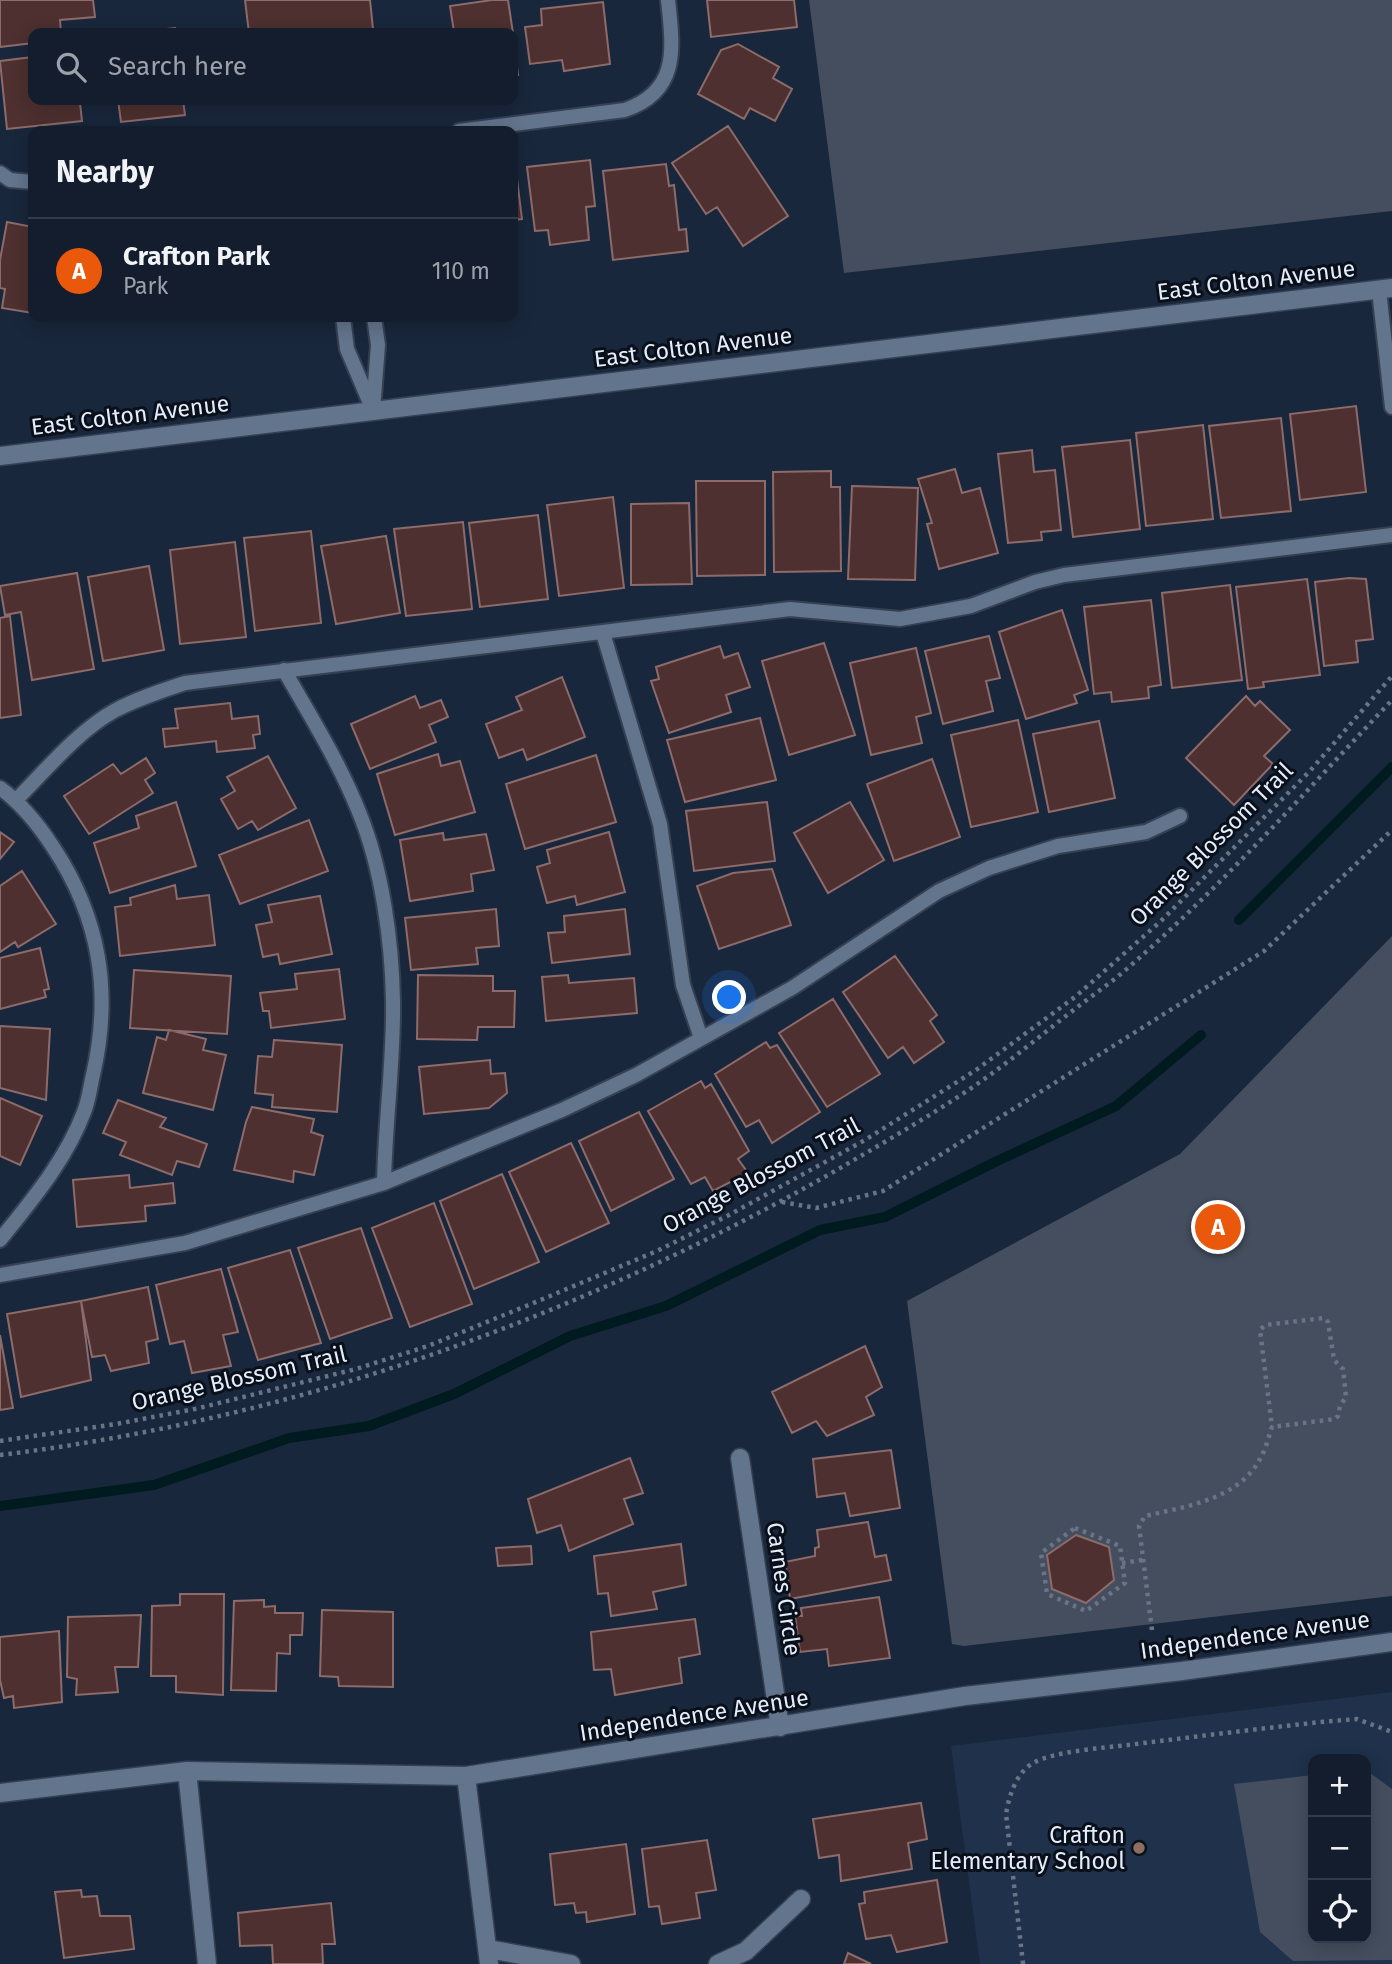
<!DOCTYPE html>
<html lang="en">
<head>
<meta charset="utf-8">
<style>
  :root { --surface:#131d2d; --page:#1c2635; --text:#f1f3f6; --muted:#9da2aa; --line:#323b49; --accent:#ea580c }
  body { margin:0; font-family:"Fira Sans",sans-serif; background:var(--page); color:var(--text) }
  .controls { position:absolute; right:21px; bottom:21px; display:grid; overflow:hidden; border-radius:14px; box-shadow:0 4px 18px #0003 }
  .controls button { width:63px; height:63px; display:grid; place-items:center; padding:0; border:0; border-bottom:2px solid var(--line); background:var(--surface); color:var(--text); font:35px sans-serif }
  .you { position:absolute; left:730px; top:998px; width:24px; height:24px; margin:-18px; border:5px solid #fff; border-radius:50%; background:#1a73e8; box-shadow:0 0 0 10px #1a73e833 }
  .badge { display:grid; place-items:center; width:46px; height:46px; border-radius:50%; background:var(--accent); color:#fff; font-size:23px; font-weight:700 }
  .pin { position:absolute; translate:-50% -50%; border:4px solid #fff; box-shadow:0 2px 7px #0006 }
  .list { margin:0; padding:0; list-style:none }
  h2 { display:flex; justify-content:space-between; align-items:center; height:91px; margin:0; padding:0 28px; font-size:30px }
  h2 small { font-size:23px; font-weight:400; color:var(--muted) }
  .list li { display:grid; grid-template-columns:46px 1fr auto; gap:21px; align-items:center; box-sizing:border-box; height:105px; padding:0 28px; border-top:2px solid var(--line) }
  .list b { display:block; font-size:26px; white-space:nowrap }
  .list p { margin:0; font-size:23px; white-space:nowrap; color:var(--muted) }
  .list em { font-size:23px; font-style:normal; color:var(--muted) }
  .icon { flex:none; width:38px; height:38px; fill:none; stroke:currentColor; stroke-width:2; stroke-linecap:round; stroke-linejoin:round }
  .map { position:relative; flex:none; width:1392px; height:1964px; overflow:hidden }
  .search { position:absolute; background:var(--surface); box-shadow:0 4px 18px #0003; left:28px; top:28px; width:490px; height:77px; display:flex; align-items:center; gap:18px; box-sizing:border-box; padding:0 24px; border-radius:14px; color:var(--muted); font-size:26px }
  .panel { position:absolute; background:var(--surface); box-shadow:0 4px 18px #0003; left:28px; top:126px; width:490px; height:196px; border-radius:14px }
  .map>svg:first-child { display:block }
  .built { fill:#1f314b; fill-rule:evenodd }
  .green { fill:#444e5e }
  .lines { fill:none; stroke-linecap:round; stroke-linejoin:round }
  .stream { stroke:#001b1f; stroke-width:10 }
  .building { fill:#4d302f; stroke:#8d6b6a; stroke-width:2 }
  .service-casing { stroke:#354153; stroke-width:18 }
  .minor-casing { stroke:#354153; stroke-width:21 }
  .tertiary-casing { stroke:#354153; stroke-width:21 }
  .path { stroke:#697587; stroke-width:4.5; stroke-dasharray:3.5 5; stroke-linecap:butt }
  .service { stroke:#63748d; stroke-width:14 }
  .minor { stroke:#63748d; stroke-width:18 }
  .tertiary { stroke:#63748d; stroke-width:18 }
  .education-dot { fill:#8d6e63; stroke:#0a101a; stroke-width:2.5 }
  .labels { text-anchor:middle; stroke-width:6; stroke-linejoin:round; paint-order:stroke }
  .street-label { font-size:23px; fill:#e4edfc; stroke:#0a101a }
  .poi-label { font-size:23px; fill:#e4edfc; stroke:#0a101a; text-anchor:end }
</style>
</head>
<body>
<div class="map">
<svg width="1392" height="1964" viewBox="0 0 1392 1964">
  <rect width="100%" height="100%" fill="#19273c"/>
  <path class="built" d="M1392,1692V1964H980L951,1746ZM1313,1759H1366V1938H1313Z"/>
  <path class="green" d="M809,0H1392V211L844,273Z
    M1392,936V1596L964,1646L952,1644L907,1301L1180,1154Z
    M1366,1770L1392,1789V1960L1293,1961L1260,1932L1234,1784L1313,1775V1938H1366Z"/>
  <g class="lines">
    <path class="stream" d="M1239,920L1392,767
      M0,1506L154,1485L289,1438L369,1426L454,1394L570,1336L666,1306L820,1230L885,1217L997,1161L1116,1106L1201,1035"/>
  </g>
  <path class="building" d="M0,0H93L95,17L60,20L61,33H33V43L0,47Z
    M245,0H370L373,29L342,33H249Z
    M492,0H508L513,33H446L454,32L450,6Z
    M707,0H794L797,27L711,37Z
    M603,2L610,64L564,71L562,60L530,64L525,27L542,25L541,9Z
    M175,28L176,33H128Z
    M513,35L518,75H513Z
    M738,44L779,67L773,78L792,89L775,121L750,108L744,119L698,94L721,50Z
    M33,57V100H105L80,103L82,121L7,129L0,61Z
    M118,100H183L185,115L121,122Z
    M728,126L788,216L743,246L717,207L706,214L672,163Z
    M590,160L595,206L586,207L589,240L550,245L548,230L535,231L527,167Z
    M666,164L669,186L674,185L679,230L686,229L688,251L613,260L603,171Z
    M513,171H516L522,219L513,220Z
    M7,222L33,227V313L2,308L5,289L0,288V260Z
    M1356,406L1366,492L1300,500L1290,414Z
    M1281,418L1291,511L1221,518L1209,426Z
    M1203,425L1213,519L1146,526L1136,433Z
    M1130,440L1140,529L1073,537L1062,447Z
    M1032,450L1034,472L1055,470L1061,530L1041,532L1042,540L1008,543L998,454Z
    M955,469L962,493L980,488L998,553L939,569L927,524L932,523L918,479Z
    M831,471V487H840L841,571L774,572L773,472Z
    M696,481H765V575L697,576Z
    M852,486L918,488L915,580L848,579Z
    M613,497L624,588L559,596L547,505Z
    M689,503L692,584L631,585V504Z
    M538,515L548,599L480,607L469,523Z
    M463,522L472,609L406,616L394,529Z
    M311,531L321,623L255,631L244,538Z
    M386,536L400,613L336,624L321,546Z
    M235,542L246,637L180,644L170,550Z
    M149,566L164,650L103,661L88,577Z
    M77,573L94,669L32,680L21,612L5,615L0,586Z
    M1349,578L1366,579L1373,639L1356,641L1358,662L1324,666L1315,582Z
    M1307,579L1320,675L1263,682L1264,687L1248,689L1236,587Z
    M1230,585L1242,680L1172,688L1162,593Z
    M1151,600L1161,685L1148,687L1149,698L1112,702L1111,692L1094,694L1084,607Z
    M1062,610L1088,690L1074,695L1077,703L1026,719L999,632Z
    M10,616L21,715L0,718V618Z
    M989,636L1000,678L986,681L993,711L943,724L925,651Z
    M824,643L855,735L789,755L762,661Z
    M720,646L724,658L738,653L750,687L726,695L731,712L669,733L651,681L659,679L656,667Z
    M916,648L931,713L916,717L922,743L871,755L850,663Z
    M562,677L585,737L527,760L523,749L499,758L486,724L522,710L516,697Z
    M415,696L420,708L441,700L448,717L429,725L436,742L370,769L351,724Z
    M1246,696L1255,706L1260,701L1290,730L1264,756L1273,764L1234,805L1186,758Z
    M230,703L232,719L258,716L260,734L253,735L255,748L217,752L216,741L165,747L163,729L178,728L175,709Z
    M760,718L776,780L685,802L667,740Z
    M1018,720L1038,812L971,827L951,735Z
    M1099,721L1115,798L1049,812L1033,734Z
    M438,754L441,766L460,761L475,812L395,835L377,774Z
    M596,755L616,822L525,849L506,784Z
    M268,756L296,808L258,830L252,821L238,829L221,799L235,791L227,777Z
    M146,758L155,773L145,780L153,793L89,834L64,796L113,764L121,774Z
    M932,759L960,837L894,861L867,784Z
    M176,802L196,866L110,893L94,843L139,828L136,816Z
    M767,802L775,861L694,871L686,811Z
    M850,802L884,860L828,893L794,833Z
    M309,820L328,871L240,904L219,855Z
    M0,832L14,842L0,859Z
    M609,832L625,892L577,905L575,896L547,903L537,867L550,863L547,850Z
    M443,833L444,840L486,834L494,870L471,874L473,891L410,901L400,840Z
    M772,869L791,925L719,949L697,886L733,873Z
    M22,871L56,924L18,947L15,942L0,952V886Z
    M175,885L177,899L209,895L215,945L120,956L115,907L131,905L130,898Z
    M320,896L332,954L280,964L278,954L263,957L256,925L272,922L268,905Z
    M496,909L499,946L476,948L478,964L411,970L405,918Z
    M625,909L630,954L552,963L548,933L565,932L564,916Z
    M40,948L49,989L44,990L46,997L0,1009V958Z
    M895,956L937,1015L930,1021L944,1042L914,1063L903,1047L888,1058L843,992Z
    M339,969L345,1019L271,1028L269,1011H263L260,993L297,989L295,974Z
    M134,970L231,976L227,1034L130,1028Z
    M418,975L493,976V991H515L514,1027H478L477,1040L417,1039Z
    M568,975L569,983L634,978L637,1013L546,1021L542,977Z
    M833,999L880,1074L827,1107L779,1033Z
    M0,1026L50,1029L46,1100L0,1088Z
    M169,1030L206,1039L203,1050L226,1055L213,1110L143,1093L157,1037L166,1040Z
    M274,1040L342,1045L337,1112L272,1107L273,1095L255,1093L258,1056L272,1057Z
    M766,1042L770,1048L777,1045L820,1112L772,1143L759,1120L746,1127L715,1074Z
    M490,1060L491,1074L505,1073L507,1093L489,1108L424,1114L419,1067Z
    M701,1081L705,1088L711,1084L749,1151L738,1159L748,1173L713,1191L705,1177L691,1184L648,1111Z
    M0,1098L42,1116L20,1165L0,1156Z
    M118,1100L166,1118L160,1127L207,1144L199,1167L177,1161L172,1175L120,1155L126,1142L103,1133Z
    M252,1107L314,1119L311,1132L323,1136L314,1175L294,1171L293,1182L234,1170L246,1122Z
    M639,1112L674,1179L611,1211L579,1141Z
    M571,1143L609,1223L546,1252L509,1172Z
    M502,1174L539,1262L474,1289L440,1201Z
    M129,1175L130,1188L173,1183L175,1203L145,1206L146,1221L77,1227L73,1180Z
    M434,1203L472,1304L410,1327L372,1228Z
    M361,1228L392,1318L330,1339L298,1248Z
    M290,1250L321,1343L258,1360L228,1268Z
    M221,1269L238,1332L223,1335L231,1366L192,1373L184,1341L170,1344L156,1285Z
    M148,1287L158,1339L146,1342L149,1363L111,1371L105,1355L92,1357L81,1301Z
    M81,1301L91,1380L21,1397L7,1314Z
    M0,1335L13,1408L0,1410Z
    M865,1346L882,1387L866,1397L874,1415L827,1436L816,1421L792,1433L772,1392Z
    M891,1450L900,1508L850,1516L845,1493L817,1497L813,1459Z
    M630,1458L643,1493L624,1499L633,1524L569,1551L561,1525L537,1533L528,1499Z
    M868,1522L875,1557L886,1555L891,1580L790,1599L785,1562L815,1556V1548L819,1547L817,1530Z
    M1076,1535L1109,1547L1114,1580L1086,1603L1052,1589L1047,1555Z
    M681,1544L686,1585L653,1592L657,1609L611,1616L608,1593L598,1594L594,1556Z
    M531,1546L532,1564L498,1566L496,1548Z
    M180,1594H224L223,1695L176,1692V1676H151L152,1606L180,1605Z
    M879,1597L890,1658L829,1666L827,1649L800,1652L795,1616H802L801,1608Z
    M264,1600V1607L275,1606V1613H303L302,1635H290V1654L277,1653L276,1691L231,1690L234,1601Z
    M322,1610L393,1612V1687L339,1686L338,1677L320,1676Z
    M141,1615L138,1667H115L118,1692L76,1695L77,1679L67,1677L68,1617Z
    M695,1619L700,1654L679,1658L682,1683L615,1695L611,1669L594,1670L591,1632Z
    M59,1631L62,1702L14,1708L13,1696L4,1698L0,1680V1637Z
    M921,1803L927,1839L908,1843L912,1869L841,1881L839,1855L819,1858L813,1819Z
    M707,1840L716,1890L696,1893L700,1918L662,1924L659,1906L649,1907L642,1849Z
    M626,1844L635,1914L587,1922L586,1912L576,1913L574,1903L555,1905L550,1854Z
    M937,1880L947,1942L897,1952L891,1935L866,1939L859,1904L865,1903L864,1892Z
    M81,1890L82,1897L97,1896L100,1916H130L134,1949L64,1958L55,1892Z
    M331,1903L335,1944H322L323,1964H273L272,1945L240,1946L238,1913Z
    M848,1953L871,1964H844Z"/>
  <g class="lines">
    <g class="service-casing">
      <path id="service" d="M459,131L625,110C680,91 673,48 668,0
        M0,173L10,180L33,182
        M1379,290L1392,407
        M343,317L347,349L373,410L378,345L374,317
        M603,633L660,824L683,985L701,1038
        M284,670C311,717 339,762 359,812C382,868 392,941 393,1001C394,1061 385,1122 384,1183
        M0,788C22,804 38,824 53,847C100,918 112,992 93,1075C90,1087 89,1100 84,1112C66,1160 32,1200 0,1240
        M16,800C45,771 78,731 114,711C136,699 161,691 185,683L790,609L900,619L971,606L1035,582L1064,575L1392,535
        M0,1275L185,1243L384,1183L562,1110L636,1075L792,988L939,891L989,868L1058,846L1146,832L1180,816"/>
    </g>
    <g class="minor-casing">
      <path id="minor" d="M740,1458L780,1727
        M187,1771L207,1964
        M466,1776L489,1964
        M0,1793L187,1771L466,1776L965,1696L1182,1671L1392,1642
        M488,1949L571,1964
        M718,1964L746,1951L801,1899"/>
    </g>
    <g class="tertiary-casing">
      <path id="tertiary" d="M0,456L1392,288"/>
    </g>
    <path class="path" d="M782,1202L816,1208L883,1191L1264,951L1392,830
      M0,1441L116,1424L195,1409L356,1369L428,1346L531,1304L657,1251L729,1215L865,1140L976,1070L1075,997L1161,921L1310,771L1392,676
      M0,1455C297,1419 583,1316 842,1167C893,1137 946,1107 994,1072C1020,1053 1045,1032 1071,1012C1090,997 1111,983 1129,967C1223,885 1306,791 1392,700
      M1075,1528L1120,1546L1125,1583L1086,1611L1047,1594L1041,1553Z
      M1122,1563L1143,1560
      M1152,1630L1139,1526L1145,1516C1188,1506 1243,1499 1263,1453C1267,1445 1269,1435 1272,1427L1335,1419L1338,1416L1340,1406L1346,1397L1343,1369L1334,1360L1328,1322L1324,1318L1265,1325L1260,1330L1272,1427
      M1023,1964L1006,1814C1009,1796 1016,1773 1033,1763C1055,1751 1103,1748 1128,1745C1192,1737 1257,1729 1321,1722L1357,1719L1392,1732"/>
    <use href="#service" class="service"/>
    <use href="#minor" class="minor"/>
    <use href="#tertiary" class="tertiary"/>
  </g>
  <circle class="education-dot" cx="1139" cy="1848" r="7"/>
  <g class="labels">
    <g class="street-label">
      <text transform="translate(1256 280) rotate(-7)" y="8">East Colton Avenue</text>
      <text transform="translate(693 347) rotate(-7)" y="8">East Colton Avenue</text>
      <text transform="translate(130 415) rotate(-7)" y="8">East Colton Avenue</text>
      <text transform="translate(1211 844) rotate(-45)" y="8">Orange Blossom Trail</text>
      <text transform="translate(761 1175) rotate(-28)" y="8">Orange Blossom Trail</text>
      <text transform="translate(239 1378) rotate(-13)" y="8">Orange Blossom Trail</text>
      <text transform="translate(784 1589) rotate(82)" y="8">Carnes Circle</text>
      <text transform="translate(1255 1635) rotate(-8)" y="8">Independence Avenue</text>
      <text transform="translate(694 1715) rotate(-9)" y="8">Independence Avenue</text>
    </g>
    <g class="poi-label">
      <text x="1125" y="1843">Crafton<tspan x="1125" dy="26">Elementary School</tspan></text>
    </g>
  </g>
</svg>
<div class="controls">
<button>+</button>
<button>−</button>
<button><svg class="icon" aria-label="locate" viewBox="0 0 24 24"><circle cx="12" cy="12" r="6"/><path d="M12 2v4M12 18v4M2 12h4M18 12h4"/></svg></button>
</div>
<div class="you"></div>
<div class="pin badge" style="left:1218px;top:1227px">A</div>
<div class="search"><svg class="icon" aria-label="search" viewBox="0 0 24 24"><circle cx="10" cy="10" r="6"/><path d="M15 15l6 6"/></svg>Search here</div>
<section class="panel">
<h2>Nearby<small></small></h2>
<ul class="list">
<li><span class="badge">A</span><div><b>Crafton Park</b><p>Park</p></div><em>110 m</em></li>
</ul>
</section>
</div>
</body>
</html>
